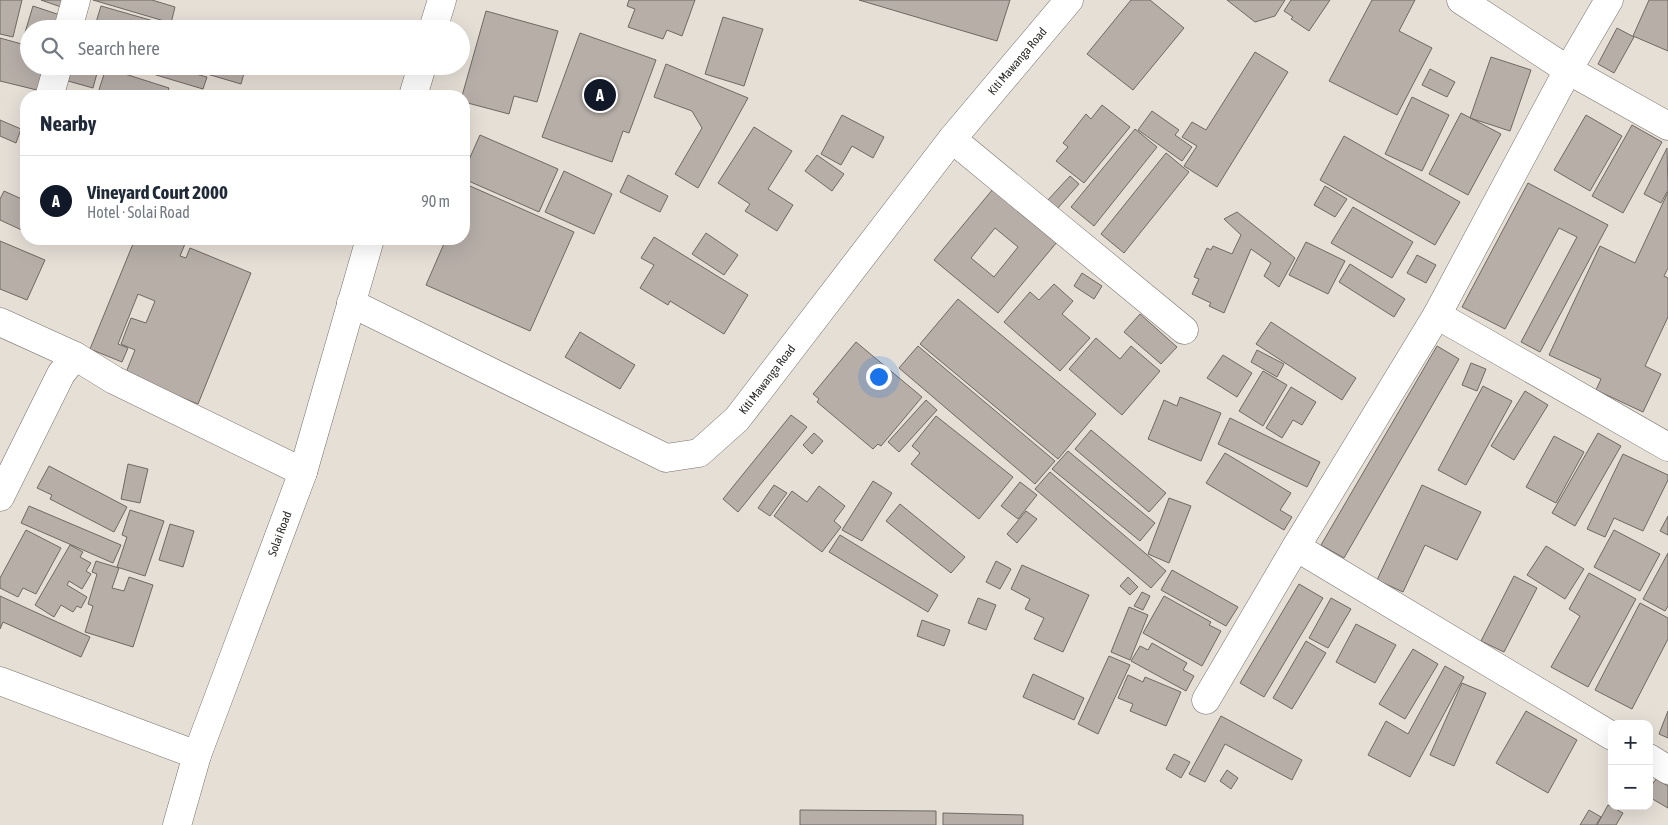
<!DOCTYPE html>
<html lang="en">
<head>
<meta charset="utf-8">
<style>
  :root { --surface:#fff; --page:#f6f6f7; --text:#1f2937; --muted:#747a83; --line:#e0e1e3; --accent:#111827 }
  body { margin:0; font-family:"Asap Condensed",sans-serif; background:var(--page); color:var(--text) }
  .controls { position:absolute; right:15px; bottom:15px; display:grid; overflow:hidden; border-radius:10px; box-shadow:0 5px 20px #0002 }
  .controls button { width:45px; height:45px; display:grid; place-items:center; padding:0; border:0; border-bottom:1px solid var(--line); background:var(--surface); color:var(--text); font:25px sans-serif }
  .you { position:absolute; left:878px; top:376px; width:18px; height:18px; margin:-12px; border:4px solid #fff; border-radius:50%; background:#1a73e8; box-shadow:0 0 0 8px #1a73e833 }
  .badge { display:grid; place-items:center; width:32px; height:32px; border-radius:50%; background:var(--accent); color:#fff; font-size:16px; font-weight:700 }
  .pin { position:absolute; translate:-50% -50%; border:2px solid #fff; box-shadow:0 1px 5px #0006 }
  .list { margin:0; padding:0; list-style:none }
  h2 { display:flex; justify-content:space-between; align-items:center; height:65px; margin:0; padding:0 20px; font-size:21px }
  h2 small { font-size:16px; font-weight:400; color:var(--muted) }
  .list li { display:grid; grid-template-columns:32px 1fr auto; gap:15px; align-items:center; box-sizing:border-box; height:90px; padding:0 20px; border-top:1px solid var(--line) }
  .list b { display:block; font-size:19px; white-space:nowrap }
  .list p { margin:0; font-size:16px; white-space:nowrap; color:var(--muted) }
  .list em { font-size:16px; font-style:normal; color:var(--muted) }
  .icon { flex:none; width:28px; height:28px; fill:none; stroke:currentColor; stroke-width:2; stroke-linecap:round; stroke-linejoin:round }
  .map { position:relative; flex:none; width:1668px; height:825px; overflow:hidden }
  .search { position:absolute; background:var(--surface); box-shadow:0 5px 20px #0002; left:20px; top:20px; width:450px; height:55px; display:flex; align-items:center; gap:12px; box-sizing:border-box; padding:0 18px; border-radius:28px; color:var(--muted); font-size:19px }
  .panel { position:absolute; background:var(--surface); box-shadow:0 5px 20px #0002; left:20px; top:90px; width:450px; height:155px; border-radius:20px }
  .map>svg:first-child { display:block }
  .building { fill:#b7aea8; stroke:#706862; fill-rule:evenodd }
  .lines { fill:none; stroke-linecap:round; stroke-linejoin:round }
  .minor-casing { stroke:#78726b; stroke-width:29 }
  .highway-casing { stroke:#78726b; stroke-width:29 }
  .minor { stroke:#fff; stroke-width:28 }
  .highway { stroke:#fff; stroke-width:28 }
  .labels { text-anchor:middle; stroke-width:4.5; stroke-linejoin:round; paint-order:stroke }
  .street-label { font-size:12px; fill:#2c2a27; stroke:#e5dfd6 }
</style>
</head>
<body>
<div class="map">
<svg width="1668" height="825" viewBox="0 0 1668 825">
  <rect width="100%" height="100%" fill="#e5dfd6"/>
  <path class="building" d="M0,0H22L13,37L0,34Z
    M41,0H63L61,7Z
    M93,0H152L175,7L171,23Z
    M629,0H695L682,36L667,30L663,39L628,27L635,9L627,6Z
    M859,0H1010L997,41Z
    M1131,0H1150L1184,28L1133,90L1087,54Z
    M1227,0H1285L1275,16L1255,22Z
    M1291,0H1330L1309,31L1291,19L1293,17L1284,11Z
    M1372,0H1415L1399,31L1432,48L1397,115L1329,81Z
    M1649,0H1668V51L1633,36Z
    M33,6L63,16L59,29H29V41L23,39Z
    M101,6L178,28L94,29Z
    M486,11L558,31L537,102L514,96L509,114L464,102V96H462Z
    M723,17L763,29L744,86L705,74Z
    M1617,28L1634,37L1614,73L1598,64Z
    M580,33L656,60L629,133L623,131L612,162L542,137Z
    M0,38L29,46V66H47L41,91L0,81Z
    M1255,52L1288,72L1217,187L1184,166L1197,146L1182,137L1192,122L1206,130Z
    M1491,57L1531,70L1510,131L1470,118Z
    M666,64L748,98L698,188L675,174L702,128L692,111L654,97Z
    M73,66H99L93,88L68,81Z
    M126,66H186L184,71L207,77L203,89Z
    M198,66H246L241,84L197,71Z
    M289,66H301L299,73L288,69Z
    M106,68L169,88L166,96H97Z
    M1430,69L1455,82L1447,97L1422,85Z
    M1412,97L1449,115L1422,171L1385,154Z
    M1102,105L1130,127L1084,183L1056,161L1068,147L1063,143L1086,114L1091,119Z
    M1152,111L1179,130L1175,135L1192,147L1182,161L1138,130Z
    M1461,113L1501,134L1468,195L1429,174Z
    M842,115L884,137L873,158L852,146L841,165L821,154Z
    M1586,115L1622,136L1590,191L1554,170Z
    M0,120L21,129L16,143L0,136Z
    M1632,125L1662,142L1623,213L1592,196Z
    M754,127L792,151L768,189L793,205L777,231L745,211L750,204L718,183Z
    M1135,129L1157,147L1094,226L1071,207Z
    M480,135L558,169L539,212L464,179V171Z
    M1344,136L1460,202L1435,245L1320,180Z
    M1667,148L1668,190L1661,203L1644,194Z
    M1166,153L1189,172L1124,253L1101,234Z
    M817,155L844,174L832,191L805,171Z
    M564,171L612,194L594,234L545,212Z
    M628,175L668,196L660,212L620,192Z
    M1070,176L1079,184L1057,209L1047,201Z
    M1528,183L1608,225L1540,352L1521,342L1577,237L1559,228L1505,329L1462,307Z
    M470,186L574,232L530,331L426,285L446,239H464V199Z
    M1325,186L1347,199L1335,217L1314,205Z
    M993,189L1057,242L998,313L934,260ZM995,228L1018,247L994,277L971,258Z
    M4,191L26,201V232L0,220V199Z
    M1668,192V268L1664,276L1668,278V317L1645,366L1661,374L1643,412L1596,390L1601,379L1549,355L1600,246L1635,263Z
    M1353,207L1413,242L1392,278L1331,243Z
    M1237,212L1295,258L1279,287L1264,276L1271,263L1251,249L1224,313L1209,306L1211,303L1192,294L1199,279L1194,277L1207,248L1211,250L1213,246L1232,254L1241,235L1224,219Z
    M706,233L738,255L724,275L692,254Z
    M654,237L748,295L724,334L670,301L668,305L640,288L654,265L641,258Z
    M135,239H187L180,256L186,258L190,248L251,273L198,404L125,375L135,350L121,344L131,318L146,323L155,301L138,294L118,344L128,348L122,362L90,349Z
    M0,241L45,260L27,300L0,289Z
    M1306,242L1345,261L1328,294L1289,275Z
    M1417,255L1436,265L1426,283L1407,273Z
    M1350,264L1405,299L1394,317L1339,282Z
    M1082,273L1102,286L1094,299L1074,286Z
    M1054,284L1073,301L1062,314L1090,338L1060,371L1004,322L1030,292L1039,300Z
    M958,299L1096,414L1058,459L920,344Z
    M1140,314L1177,347L1161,364L1124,332Z
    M1271,322L1356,378L1342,400L1256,344Z
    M580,332L635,365L620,389L565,357Z
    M1096,338L1120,359L1131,346L1160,371L1122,415L1069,369Z
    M856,342L922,397L881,446L878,444L873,449L817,402L819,399L813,394Z
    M918,346L1055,461L1035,484L899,368Z
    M1437,346L1459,359L1344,558L1321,545Z
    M1257,350L1284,364L1277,377L1251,362Z
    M1223,355L1252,373L1237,397L1207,378Z
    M1471,363L1486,369L1477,391L1462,385Z
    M1263,371L1287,385L1263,426L1239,411Z
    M1483,386L1512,401L1466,485L1438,470Z
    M1291,387L1316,402L1302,425L1293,420L1282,438L1266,428Z
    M1525,391L1548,405L1514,460L1491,446Z
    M1180,397L1221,413L1201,461L1148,439L1164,400L1177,406Z
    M926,400L937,410L899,452L888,442Z
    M791,415L807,427L738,512L723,499Z
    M936,416L1013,477L979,519L911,464L920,453L912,446Z
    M1230,418L1320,462L1307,487L1218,444Z
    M1091,430L1166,493L1149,512L1075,449Z
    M814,433L823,441L812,454L803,445Z
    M1598,433L1621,446L1575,526L1552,513Z
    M1554,436L1584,452L1556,503L1526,487Z
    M1068,451L1155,523L1140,541L1052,469Z
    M1225,453L1291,493L1280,510L1292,517L1284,530L1206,483Z
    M1623,454L1668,475V480L1643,531L1614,518L1605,537L1587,529Z
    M128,464L148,469L140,503L121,499Z
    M49,466L127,507L114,532L50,499L52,495L37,488Z
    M1050,472L1166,571L1151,588L1035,489Z
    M873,481L892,493L862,541L842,530Z
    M1020,482L1037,495L1018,519L1001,506Z
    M774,485L787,493L770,516L758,508Z
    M1422,485L1481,512L1457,560L1425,545L1403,592L1377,580Z
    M819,486L845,506L834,521L841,527L822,552L774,516L792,491L807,502Z
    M1169,498L1191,506L1169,563L1148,554Z
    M900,504L965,557L951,573L886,521Z
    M29,506L121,545L113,563L21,523Z
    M130,510L164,521L145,576L117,567L127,537L122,535Z
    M1026,511L1037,519L1017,543L1007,534Z
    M1668,516V535L1660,531Z
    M170,524L194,531L183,567L159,560Z
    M26,530L61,548L36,594L23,588L18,597L0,588V578Z
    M1614,530L1660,554L1640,591L1594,567Z
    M840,535L938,595L928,612L829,552Z
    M70,545L83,552L80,557L91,563L86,571L91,574L82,589L69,581L67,585L87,597L81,608L77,606L73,612L61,605L54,617L35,605Z
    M1546,546L1584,569L1565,599L1527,575Z
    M1668,553V606L1665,611L1643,599Z
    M96,561L119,568L112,588L124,591L129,577L153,585L133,647L85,632L93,606L88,604L97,574L92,572Z
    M996,561L1011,569L1000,589L986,582Z
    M1022,565L1089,595L1063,652L1034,639L1044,618L1025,609L1030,599L1011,589Z
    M1172,570L1238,607L1226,626L1161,590Z
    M1589,573L1636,599L1588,687L1551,667L1580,616L1569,609Z
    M1514,576L1537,588L1504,652L1481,641Z
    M1128,577L1138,587L1130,595L1120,586Z
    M1299,584L1323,598L1264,697L1240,683Z
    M1142,592L1150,596L1143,610L1134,606Z
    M0,596L90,637L81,657L3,622L0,629Z
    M1164,596L1211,622L1209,625L1221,631L1202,666L1143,633Z
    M978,598L996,605L986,630L968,623Z
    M1331,598L1351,609L1328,648L1309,638Z
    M1640,603L1668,618V639L1632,709L1595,690Z
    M1129,607L1148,615L1130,660L1111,652Z
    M922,620L950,630L944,646L917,636Z
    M1356,624L1396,645L1375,683L1336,662Z
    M1306,641L1326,653L1292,709L1273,698Z
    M1152,643L1187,663L1183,670L1194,676L1186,691L1131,661L1140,646L1148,650Z
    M1413,649L1438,664L1405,719L1379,704Z
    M1109,656L1130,665L1098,734L1078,724Z
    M1445,666L1464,677L1410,777L1368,755L1386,721L1408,734Z
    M1033,674L1084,698L1074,720L1023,697Z
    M1128,675L1143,682L1145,677L1181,692L1166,726L1130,711L1133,704L1118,698Z
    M1462,683L1486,693L1454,766L1430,755Z
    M1526,711L1577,740L1548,793L1496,763Z
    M1668,711V738L1659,734Z
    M1221,716L1302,760L1292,780L1225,744L1205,782L1189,774Z
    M1174,754L1190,762L1181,778L1166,769Z
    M1227,770L1238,778L1231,789L1220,781Z
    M1656,779L1668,786V808L1649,797V789Z
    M1608,805L1623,813L1616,825H1597Z
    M800,810L936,811V825H800Z
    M1589,810L1601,817L1596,825H1580Z
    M943,813L1023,815V825H943Z"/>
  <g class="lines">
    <g class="minor-casing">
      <g id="minor">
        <path d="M1461,0L1568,70L1668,126"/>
        <path d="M68,29L76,0"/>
        <path d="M50,94L58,66"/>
        <path d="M952,139L1184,330"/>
        <path id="s1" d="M351,303L666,458L699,453L737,419L952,139L1069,0"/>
        <path d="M1437,315L1668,447"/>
        <path d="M0,322L75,356"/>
        <path d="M0,497L61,374L75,356L114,380L303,472"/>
        <path d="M1296,547L1612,736"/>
        <path d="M0,681L197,755"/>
        <path d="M1206,700L1296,547L1437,315L1568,70L1609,0"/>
        <path d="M1649,758L1668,770"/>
      </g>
    </g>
    <g class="highway-casing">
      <g id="highway">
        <path d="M433,29L442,0"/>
        <path d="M413,96L422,66"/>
        <path id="s2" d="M177,825L197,755L303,472L370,239"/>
      </g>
    </g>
    <use href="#minor" class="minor"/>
    <use href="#highway" class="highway"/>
  </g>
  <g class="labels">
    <g class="street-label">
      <text dy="4" stroke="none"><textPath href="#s1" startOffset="890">Kiti Mawanga Road</textPath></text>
      <text dy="4" stroke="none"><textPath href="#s1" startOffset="485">Kiti Mawanga Road</textPath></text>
      <text dy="4" stroke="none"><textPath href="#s2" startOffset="309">Solai Road</textPath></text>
    </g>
  </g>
</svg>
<div class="controls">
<button>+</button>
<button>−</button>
</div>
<div class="you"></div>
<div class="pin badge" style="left:600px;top:95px">A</div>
<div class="search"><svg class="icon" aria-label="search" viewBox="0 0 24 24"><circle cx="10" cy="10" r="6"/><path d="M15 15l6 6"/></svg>Search here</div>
<section class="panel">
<h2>Nearby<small></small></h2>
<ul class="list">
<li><span class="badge">A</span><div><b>Vineyard Court 2000</b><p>Hotel · Solai Road</p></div><em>90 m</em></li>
</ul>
</section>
</div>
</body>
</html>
